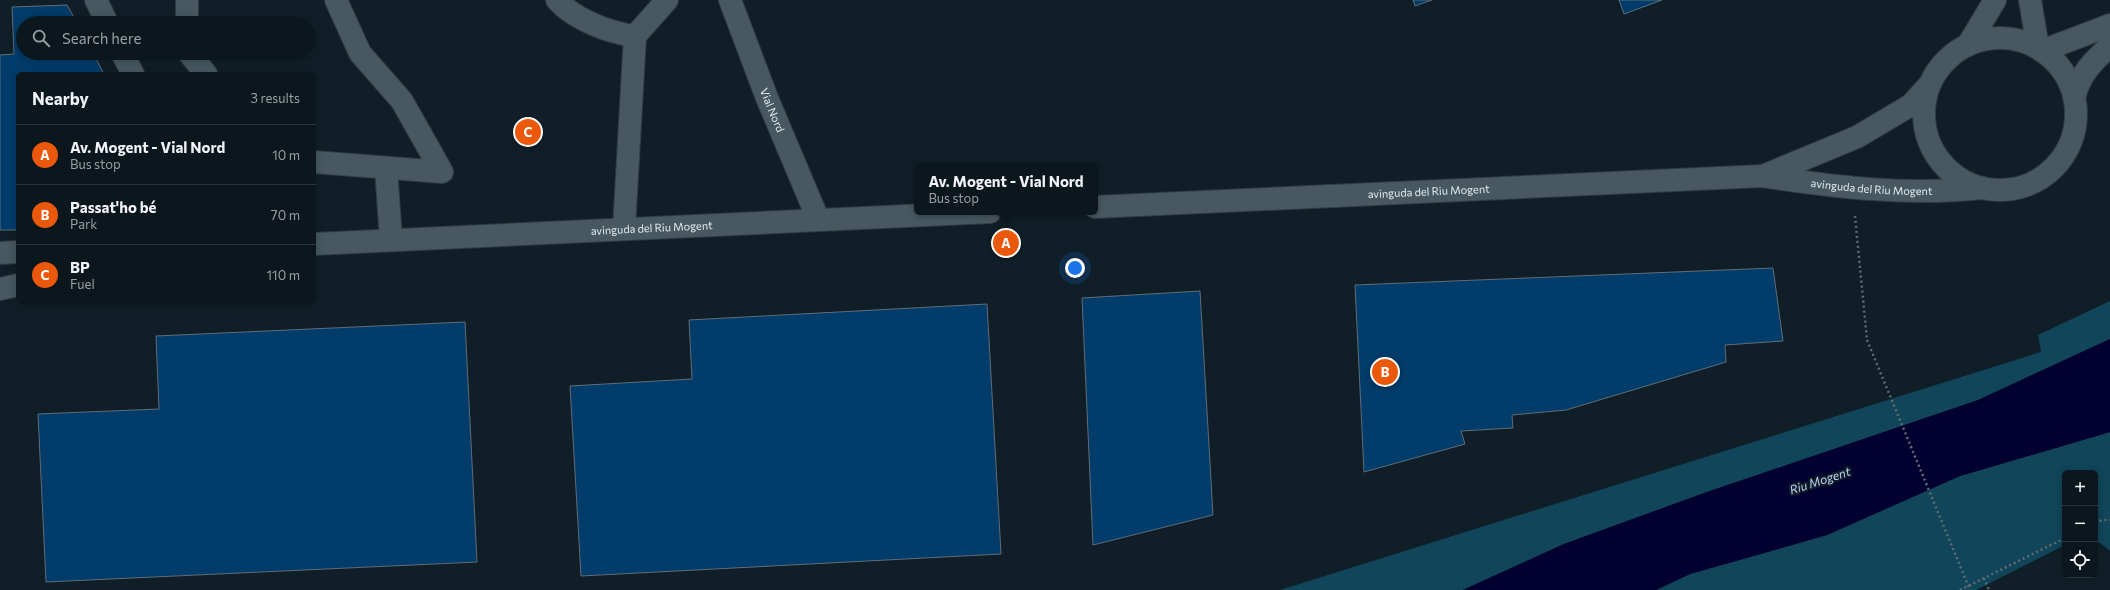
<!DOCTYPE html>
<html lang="en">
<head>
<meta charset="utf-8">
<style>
  :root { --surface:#0c171d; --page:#1a242a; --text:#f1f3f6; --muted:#9a9fa4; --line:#2c363b; --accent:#ea580c }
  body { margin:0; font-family:Commissioner,sans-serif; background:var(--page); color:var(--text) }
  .controls { position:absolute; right:12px; bottom:12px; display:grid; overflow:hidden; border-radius:6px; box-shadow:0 2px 10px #0003 }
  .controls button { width:36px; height:36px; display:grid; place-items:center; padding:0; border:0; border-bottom:1px solid var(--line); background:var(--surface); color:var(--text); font:20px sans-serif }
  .you { position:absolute; left:1075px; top:268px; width:14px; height:14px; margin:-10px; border:3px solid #fff; border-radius:50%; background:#1a73e8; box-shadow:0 0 0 6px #1a73e833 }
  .badge { display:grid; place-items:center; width:26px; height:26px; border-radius:50%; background:var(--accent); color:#fff; font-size:13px; font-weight:700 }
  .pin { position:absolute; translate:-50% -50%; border:2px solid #fff; box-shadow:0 1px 4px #0006 }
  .popup { position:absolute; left:914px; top:163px; width:184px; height:52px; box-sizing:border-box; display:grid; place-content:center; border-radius:6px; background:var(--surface); filter:drop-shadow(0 1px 3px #0005); font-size:13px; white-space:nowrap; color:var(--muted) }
  .popup b { font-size:15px; color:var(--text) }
  .popup::after { content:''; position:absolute; left:50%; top:100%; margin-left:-8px; border:8px solid transparent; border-top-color:var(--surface) }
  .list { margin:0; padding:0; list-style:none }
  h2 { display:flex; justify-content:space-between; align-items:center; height:52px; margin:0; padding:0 16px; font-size:17px }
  h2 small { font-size:13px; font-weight:400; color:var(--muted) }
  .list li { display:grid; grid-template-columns:26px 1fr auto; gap:12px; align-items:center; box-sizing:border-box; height:60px; padding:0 16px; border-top:1px solid var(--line) }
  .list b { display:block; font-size:15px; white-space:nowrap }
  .list p { margin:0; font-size:13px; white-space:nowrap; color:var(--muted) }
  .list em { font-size:13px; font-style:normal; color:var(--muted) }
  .icon { flex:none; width:22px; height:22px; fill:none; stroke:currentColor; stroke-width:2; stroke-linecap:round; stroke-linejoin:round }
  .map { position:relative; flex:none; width:2110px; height:590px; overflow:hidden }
  .search { position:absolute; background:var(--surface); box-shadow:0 2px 10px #0003; left:16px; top:16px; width:300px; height:44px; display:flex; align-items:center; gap:10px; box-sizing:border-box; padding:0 14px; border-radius:22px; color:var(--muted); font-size:15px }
  .panel { position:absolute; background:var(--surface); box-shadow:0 2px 10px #0003; left:16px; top:72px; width:300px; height:232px; border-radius:6px }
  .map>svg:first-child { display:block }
  .green { fill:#10455a }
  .water { fill:#020031 }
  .building { fill:#023c6a; stroke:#606c79 }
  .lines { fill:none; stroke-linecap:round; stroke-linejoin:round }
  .minor-casing { stroke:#323b40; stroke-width:24 }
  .path { stroke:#5f6c73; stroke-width:2.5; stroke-dasharray:2 3; stroke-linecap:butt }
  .minor { stroke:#475860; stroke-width:22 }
  .path-bridge { stroke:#5f6c73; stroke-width:2.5; stroke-dasharray:2 3; stroke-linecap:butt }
  .labels { text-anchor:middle; stroke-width:4; stroke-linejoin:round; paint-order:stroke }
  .street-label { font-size:11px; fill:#e1ebf0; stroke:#101f27 }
  .water-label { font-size:12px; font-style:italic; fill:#c1d1fa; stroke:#101f27 }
</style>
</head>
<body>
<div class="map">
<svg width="2110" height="590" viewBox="0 0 2110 590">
  <rect width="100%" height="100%" fill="#101f27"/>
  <path class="green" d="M2110,301V339L1979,400L1707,492L1564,544L1463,590H1280L2041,352L2038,335Z
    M2110,432V551L2095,539V473H2065V545L1976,590H1656L1690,574L1827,535L1960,476Z"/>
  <path class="water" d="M2110,339V432L1960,476L1827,535L1690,574L1656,590H1463L1564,544L1707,492L1978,400Z"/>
  <path class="building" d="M1413,0H1432L1415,6Z
    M1619,0H1662L1624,14Z
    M67,5L77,23H23V53H93L104,74H18V230H0V55L14,54L12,7Z
    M1773,268L1783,341L1725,345L1726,362L1566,410L1512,415L1513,428L1461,431L1465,444L1364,472L1355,285Z
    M1200,291L1213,515L1093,545L1082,298Z
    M987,304L1001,554L581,576L570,386L692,379L689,320Z
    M465,322L477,562L46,582L38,414L159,409L156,336Z"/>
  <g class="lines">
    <g class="minor-casing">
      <g id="minor">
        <path d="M96,0L107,23"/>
        <path d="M557,0C574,19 609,33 635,36L667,0"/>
        <path id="s1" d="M730,0L767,98L818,219"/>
        <path d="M2030,0L2038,48"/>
        <path d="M187,23V0"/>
        <circle cx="2000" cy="114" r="76"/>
        <path d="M1968,45L1995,0"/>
        <path d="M2042,51L2110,25"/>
        <path d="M122,53L133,74"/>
        <path d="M189,53L206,74"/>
        <path d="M2074,97C2081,73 2092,62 2110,46"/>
        <path d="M314,162L442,172L402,101L360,53L336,0"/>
        <path d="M386,168L391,240"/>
        <path d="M1763,176L1857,137L1911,105L1929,85"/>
        <path id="s2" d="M1095,207L1762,176C1836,187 1907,196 1982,188"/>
        <path d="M624,228L635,36"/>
        <path id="s3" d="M314,244L990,212"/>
        <path d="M0,253L18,252"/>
        <path d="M0,289L18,285"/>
      </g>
    </g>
    <path class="path" d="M1855,216L1867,340
      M2095,523L2102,520H2110
      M1984,578L1989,590
      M1960,590L2065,538"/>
    <use href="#minor" class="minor"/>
    <path class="path-bridge" d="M1867,340L1970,590"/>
  </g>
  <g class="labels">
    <g class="street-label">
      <text dy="4" stroke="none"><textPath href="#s1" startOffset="118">Vial Nord</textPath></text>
      <text dy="4" stroke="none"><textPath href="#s2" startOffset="778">avinguda del Riu Mogent</textPath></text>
      <text dy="4" stroke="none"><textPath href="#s2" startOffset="334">avinguda del Riu Mogent</textPath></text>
      <text dy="4" stroke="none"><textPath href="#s3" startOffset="338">avinguda del Riu Mogent</textPath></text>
    </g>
    <g class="water-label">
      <text transform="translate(1820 481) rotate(-18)" y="4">Riu Mogent</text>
    </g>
  </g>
</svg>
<div class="controls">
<button>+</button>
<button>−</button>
<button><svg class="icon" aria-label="locate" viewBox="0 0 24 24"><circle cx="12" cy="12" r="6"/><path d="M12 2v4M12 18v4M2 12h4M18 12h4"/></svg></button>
</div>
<div class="you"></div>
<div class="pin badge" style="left:1006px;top:243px">A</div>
<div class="popup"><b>Av. Mogent - Vial Nord</b>Bus stop</div>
<div class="pin badge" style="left:1385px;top:372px">B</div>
<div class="pin badge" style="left:528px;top:132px">C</div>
<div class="search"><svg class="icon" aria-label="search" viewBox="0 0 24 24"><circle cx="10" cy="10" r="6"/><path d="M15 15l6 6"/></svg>Search here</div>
<section class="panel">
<h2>Nearby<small>3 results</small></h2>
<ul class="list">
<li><span class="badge">A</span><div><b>Av. Mogent - Vial Nord</b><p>Bus stop</p></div><em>10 m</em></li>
<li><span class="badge">B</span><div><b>Passat'ho bé</b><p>Park</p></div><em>70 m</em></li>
<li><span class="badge">C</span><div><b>BP</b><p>Fuel</p></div><em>110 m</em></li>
</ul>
</section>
</div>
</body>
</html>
